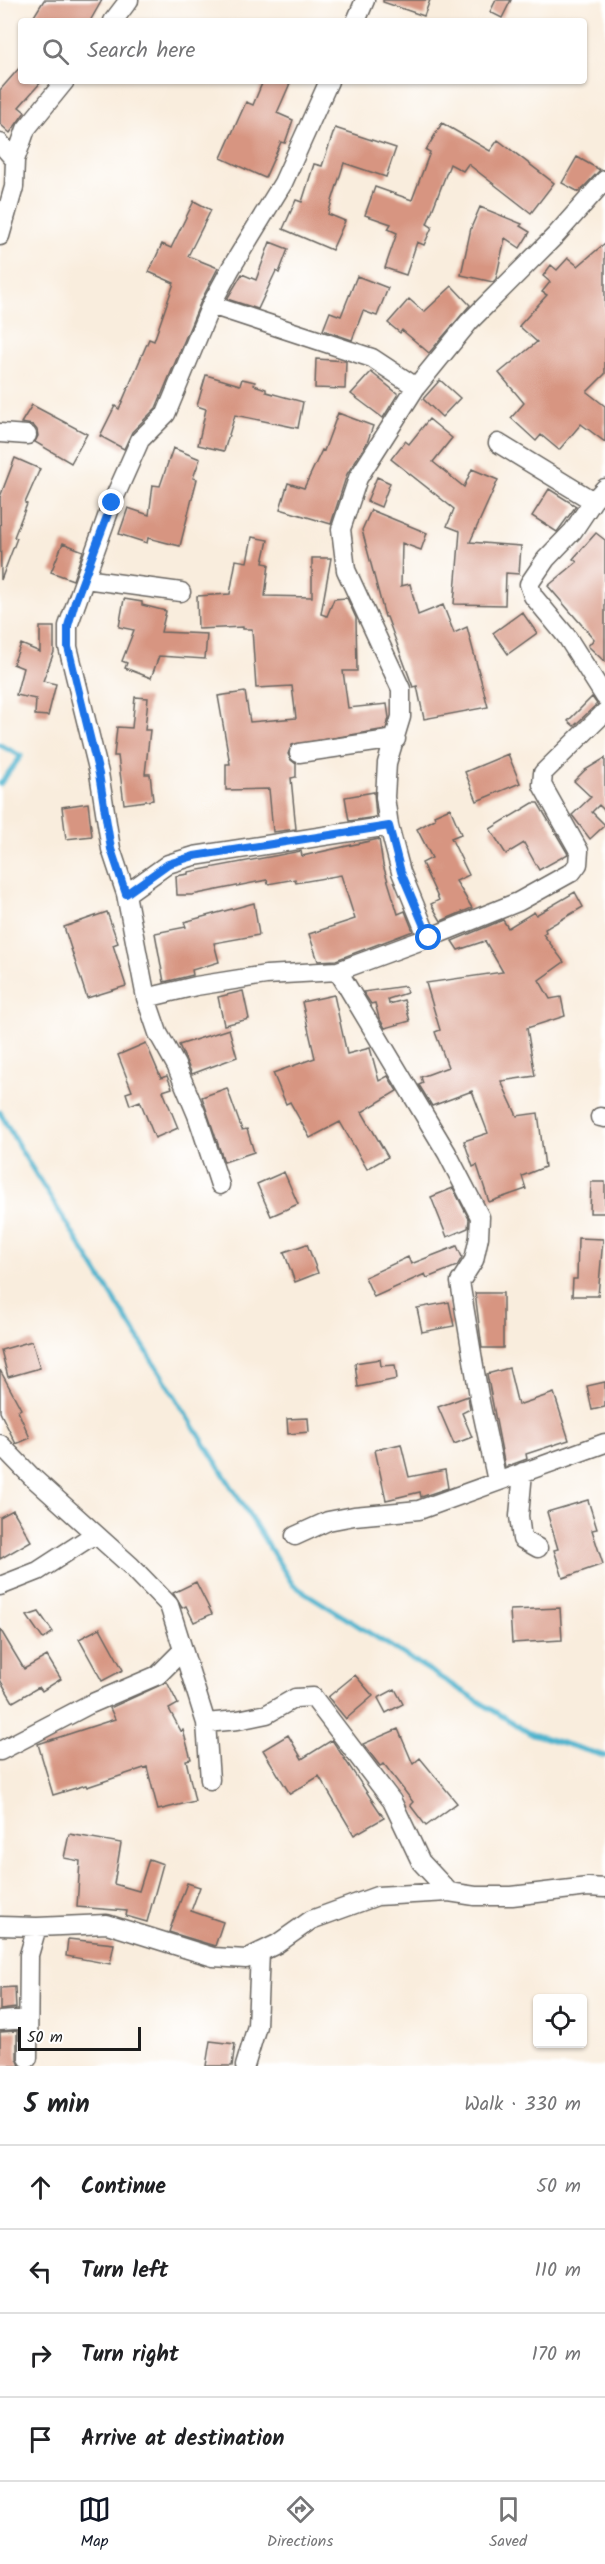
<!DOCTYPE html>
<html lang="en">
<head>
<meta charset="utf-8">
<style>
  :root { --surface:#fff; --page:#f2f2f2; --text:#202124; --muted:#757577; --line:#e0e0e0; --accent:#111827 }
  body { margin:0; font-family:Kalam,sans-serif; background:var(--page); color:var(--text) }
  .controls { position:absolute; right:18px; bottom:18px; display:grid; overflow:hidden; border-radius:6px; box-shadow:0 2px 4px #0004 }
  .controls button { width:54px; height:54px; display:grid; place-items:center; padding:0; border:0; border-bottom:2px solid var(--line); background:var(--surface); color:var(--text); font:30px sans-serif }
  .scale { position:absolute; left:18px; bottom:15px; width:123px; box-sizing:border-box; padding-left:6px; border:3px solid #1c1c1c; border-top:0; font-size:16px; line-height:21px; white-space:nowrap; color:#1c1c1c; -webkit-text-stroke:4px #fff; paint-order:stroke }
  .stop { position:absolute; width:18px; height:18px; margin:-14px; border:4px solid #1a73e8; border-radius:50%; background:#fff }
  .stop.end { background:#1a73e8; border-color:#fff; box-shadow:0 2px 6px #0008 }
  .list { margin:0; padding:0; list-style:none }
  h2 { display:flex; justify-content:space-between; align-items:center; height:78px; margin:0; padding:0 24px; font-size:26px }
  h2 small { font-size:20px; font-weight:400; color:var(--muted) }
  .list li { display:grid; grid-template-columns:39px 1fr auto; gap:18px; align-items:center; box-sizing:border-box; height:84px; padding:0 24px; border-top:2px solid var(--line) }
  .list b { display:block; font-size:22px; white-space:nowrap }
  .list em { font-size:20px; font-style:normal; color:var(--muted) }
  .icon { flex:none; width:33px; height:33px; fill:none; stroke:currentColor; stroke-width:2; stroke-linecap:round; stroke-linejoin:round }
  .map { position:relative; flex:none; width:605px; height:2066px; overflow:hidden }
  .search { position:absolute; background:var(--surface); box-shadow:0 2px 4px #0004; left:18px; right:18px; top:18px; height:66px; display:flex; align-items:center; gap:15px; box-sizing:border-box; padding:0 21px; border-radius:6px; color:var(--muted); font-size:22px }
  .sheet { height:414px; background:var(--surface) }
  nav { display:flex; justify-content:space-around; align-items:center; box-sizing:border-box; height:84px; border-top:2px solid var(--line); background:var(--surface); font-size:16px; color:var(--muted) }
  nav a { display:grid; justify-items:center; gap:3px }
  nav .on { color:var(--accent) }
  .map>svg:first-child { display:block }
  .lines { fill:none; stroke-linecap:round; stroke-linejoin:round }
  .stream { stroke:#4eb3cd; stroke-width:5 }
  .building { fill:#d79581 }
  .minor-casing { stroke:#696560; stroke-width:21 }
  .minor { stroke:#fff; stroke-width:18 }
  .route { stroke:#1a73e8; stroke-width:8 }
</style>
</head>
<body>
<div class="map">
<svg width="605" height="2066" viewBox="0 0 605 2066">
  <rect width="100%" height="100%" fill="#fff"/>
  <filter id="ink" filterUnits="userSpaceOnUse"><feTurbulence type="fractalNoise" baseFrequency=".0167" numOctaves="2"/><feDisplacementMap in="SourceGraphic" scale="12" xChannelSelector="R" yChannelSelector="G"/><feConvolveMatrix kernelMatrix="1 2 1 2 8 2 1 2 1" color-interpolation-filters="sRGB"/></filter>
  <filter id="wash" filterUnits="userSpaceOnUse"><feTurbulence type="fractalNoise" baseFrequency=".008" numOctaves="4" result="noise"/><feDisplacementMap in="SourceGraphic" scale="24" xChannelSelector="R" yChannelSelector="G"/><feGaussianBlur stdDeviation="1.35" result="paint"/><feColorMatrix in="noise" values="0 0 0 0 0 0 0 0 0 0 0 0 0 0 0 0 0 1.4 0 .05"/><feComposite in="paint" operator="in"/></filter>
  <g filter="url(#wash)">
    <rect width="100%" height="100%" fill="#f9eddd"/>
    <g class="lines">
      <path class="stream" d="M0,745L21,756L0,784
        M0,1112L22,1152L293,1585L529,1733L605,1756"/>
    </g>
    <g id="blocks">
      <path class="building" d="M44,0H102L90,21H31Z
        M383,0H430L424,16L383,2Z
        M496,0H511L502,18L490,12Z
        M21,66V81H42L19,107L25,112L10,133L0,124V90Z
        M263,81H291L277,113L293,120L285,143L281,142L265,178L221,158L246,102L253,105Z
        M442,123L490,151L498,140L554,183L531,213L468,164L463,171L450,164L427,224L432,227L424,245L417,242L406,275L385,268L397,233L388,229L391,224L365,215L375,187L412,200L430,152L426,150Z
        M335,128L396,148L386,177L344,163L328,214L345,221L332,250L283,229L296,200L302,202L314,164L322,166Z
        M577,157L600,170L579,192L562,183Z
        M194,201L211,210L188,256L218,268L201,301L156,408L132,432L124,449L100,436L115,406L119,409L149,339L154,341L174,283L149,272L162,244L171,248Z
        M480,207L522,224L520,226L530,232L520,248L505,238L496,279L493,282L461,275L471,228Z
        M270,242L288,249L279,273L276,271L258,309L227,299L242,274L256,280Z
        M605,243V374L587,392L605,406V442L581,424L559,450L541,435L536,441L511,418L524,403L499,373L537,342L519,326L547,295L542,292L550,282L543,276L551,265L557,270L568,258L578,266Z
        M357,276L388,288L377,316L363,311L352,340L323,330L330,312L341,316Z
        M452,286L470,305L429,353L402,330L400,333L388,323L409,299L424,312Z
        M316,359L346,361L345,389L315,388Z
        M371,372L398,394L383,418L351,394Z
        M206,375L240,385L242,379L255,382L254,385L266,389V392L303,402L298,428L235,415L224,451L198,445L206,409L197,406Z
        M440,380L460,398L442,417L423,399Z
        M32,405L87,434L71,463L35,442L38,436L37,430L33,425L21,423Z
        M338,413L373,426L367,443L347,474L331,524L280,509L288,483L304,488L322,450L324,451Z
        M429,419L452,438L433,462L464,487L472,469L498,480L470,542L521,546L519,574L506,573L505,605L454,604L460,531L447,526L454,509L391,459L405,441L409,444Z
        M173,448L200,459L193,478L197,479L180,546L148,538L147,543L119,534L128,508L149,515L153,485L160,486Z
        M15,458L40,469L25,503L27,504L14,537L17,538L1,580L0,497Z
        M377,477L390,483L381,507L367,501Z
        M549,489L576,506L557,532L532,516Z
        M371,510L427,533L421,550L402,543L401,586L410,584L418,615L443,605L454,633L467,627L488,707L424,719L417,686L413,687L387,617H385L362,530Z
        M596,533L605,540V662L588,646L594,639L548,586L577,562L573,559Z
        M252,537L268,540L263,563L269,564L265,596L312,597V558H331L321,614L327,616L334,599L347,598L356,618L357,671H343L348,708L387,704L389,718L386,729L292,745L288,754L291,760L296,764V777L291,778L296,829L273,832L269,789L226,790V764H230L218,696L245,692L250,722L296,718L292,686L256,688L252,629H243V627L198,629L197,596L230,594L236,560L247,562Z
        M63,543L83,551L73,580L51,572Z
        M124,599L142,602V605L166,611L161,632L207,634L205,659L159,656L151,678L125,668L127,663L122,661L134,630L119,627Z
        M522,612L537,633L508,654L493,633Z
        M40,627H54V652L43,681L56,684L48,716L35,715L36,699L16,695L23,668L13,664L21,644L40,652Z
        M135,697L148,698L145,730H150L145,774H150L153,800L124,804L118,756H114L117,727L132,728Z
        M592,697L597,704L574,726L568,721Z
        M508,754L520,783L477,801L465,772Z
        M605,758V811L599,805L592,812L605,825L590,839L572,815L591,797L574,781L585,770Z
        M374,792L376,817L349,821L345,797Z
        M88,803L92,836L66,839L62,807Z
        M533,803H538L568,854L539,870L524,843L506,854L490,829Z
        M450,808L461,834L451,838L469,875L456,881L472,908L441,921L431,904L439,900L422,863L432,858L417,829L435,819L434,815Z
        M379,839L383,865L398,914L405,911L413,931L336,960L318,961L309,934L355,919L341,875L296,883L295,879L268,884L267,880L192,895H177L176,876L188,874V872L301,851L302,856Z
        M575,892L583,907L545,929L546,932L543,934L564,962L539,980L550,999L561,997L565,1016L527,1028L535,1076L501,1081L517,1116L538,1113L545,1167L522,1176L526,1189L489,1202L477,1165L473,1167L464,1141L488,1133L472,1091L432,1106L419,1085L423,1083L421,1077L448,1067L435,1032L440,1030L426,983L503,972L485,941L458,950L452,941L503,920L508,928L534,912L536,915Z
        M254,903L259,935L214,943L219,962L192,970L193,975L164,982L155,933L186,927L184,922Z
        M107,912L118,943L113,945L126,986L87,998L64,927Z
        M405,986L407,993L388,999L389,1004L404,1000L410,1021L385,1028L379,1018L375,1003L371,1004L363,992Z
        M243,991L249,1019L224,1025L218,997Z
        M334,995L347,1054L370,1048L379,1081L388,1076L397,1091L362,1112L388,1157L367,1169L340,1122L310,1138L290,1102L286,1104L273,1073L315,1058L302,1002Z
        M229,1029L237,1057L192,1074L179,1045Z
        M146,1043L161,1078L167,1076L172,1088L163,1091L178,1128L155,1138L140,1101L130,1105L126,1093L132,1091L118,1055Z
        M227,1088L242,1130L247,1129L254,1152L224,1162L202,1097Z
        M284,1172L298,1204L271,1216L257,1184Z
        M591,1182H605V1213H590Z
        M453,1188L469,1219L468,1228L447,1237L431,1197Z
        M578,1238L603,1239L598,1296H572L573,1279H577Z
        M307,1244L318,1273L295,1282L284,1252Z
        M457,1246L462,1257L457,1266L427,1278L425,1274L374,1297L365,1277L408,1257L411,1264Z
        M475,1293H503V1348H482Z
        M449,1302L454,1326L422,1332L417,1308Z
        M32,1341L40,1368L8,1377L1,1350Z
        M380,1359L381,1366L395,1365L397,1379L358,1387L355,1363Z
        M509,1368L518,1405L554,1393L569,1440L526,1454L527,1459L505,1467L487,1374Z
        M0,1370L21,1409L18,1411L30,1438L16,1444L0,1412Z
        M605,1382V1407L592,1410L587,1386Z
        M468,1396L470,1409L462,1413L472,1437L454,1444L438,1407Z
        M308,1418L309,1432L288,1434L287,1419Z
        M401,1444L409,1477L445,1470L448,1488L421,1497L420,1492L386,1500L375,1450Z
        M588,1500L597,1529L592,1530L603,1564L563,1578L554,1550L558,1549L547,1512Z
        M13,1510L31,1541L0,1559V1517Z
        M196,1582L212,1614L194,1622L186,1606L182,1608L173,1593Z
        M560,1608L562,1640L512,1643L510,1610Z
        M39,1612L53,1632L43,1639L27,1616Z
        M100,1628L123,1670L102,1681L79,1639Z
        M0,1629L24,1669L47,1656L61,1679L42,1691L39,1687L13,1702L0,1680Z
        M355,1675L373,1696L346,1719L328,1697Z
        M167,1682L178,1704L169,1709L181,1731L183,1730L191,1759L186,1760L195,1801L158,1810L147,1767L87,1787L86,1785L53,1795L38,1744L115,1719L110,1708Z
        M395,1689L403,1704L386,1713L378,1698Z
        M398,1729L413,1764L420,1758L457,1803L426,1826L410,1805L413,1802L384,1764L380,1766L363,1744Z
        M288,1735L302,1759L332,1740L384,1818L354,1835L319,1776L290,1794L263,1750Z
        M69,1834L121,1843L114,1884L139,1891L149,1859L163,1864L147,1922L126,1916L127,1911L77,1907L80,1861L64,1858Z
        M187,1883L200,1887L191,1911L223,1922L215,1946L169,1932Z
        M68,1939L114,1944L110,1964L66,1956Z
        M15,1987L16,2008L0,2010V1988Z
        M17,2031V2058L20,2066H0V2032Z
        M210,2041L235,2044L232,2066H206Z"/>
    </g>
  </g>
  <g filter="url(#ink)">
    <use href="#blocks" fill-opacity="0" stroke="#696560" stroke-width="1.5"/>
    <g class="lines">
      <g class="minor-casing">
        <path id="minor" d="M113,21L129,0
          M356,21L365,0
          M0,143L15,160
          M0,236L14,187L15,160L26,129L65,81
          M211,305L372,358L416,387
          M0,433L27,435
          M498,443L593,501
          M605,488L593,501L573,531L546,559L529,584L533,596L567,637L605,697
          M85,579L181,592
          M299,753L396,739
          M126,894L168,864L194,856L389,826
          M428,938L518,902L572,872L578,864L579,851L542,785L543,773L605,712
          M338,971L447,1153L480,1217L479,1237L474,1260L460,1282L480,1402L497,1481
          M146,998L196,986L266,975L338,971L428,938L401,872L389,826L385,797L387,763L401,717V689L346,570L341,529L358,478L416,387L469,322L556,235L605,180
          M600,1117L605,1118
          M220,1185L197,1115L176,1065L158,1033L146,998L126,894L111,849L99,773L68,647V626L112,503L140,440L166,414L211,305L231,268L283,183L329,81
          M0,1444L31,1476L131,1566L169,1605L206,1723L210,1780
          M523,1472L519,1516L522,1539L538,1548
          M295,1536L328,1521L354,1516L419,1510L605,1443
          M0,1586L38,1571L95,1534
          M206,1723L238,1720L267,1714L295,1698L313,1697L392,1801L421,1862L449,1892
          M0,1751L88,1705L158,1675L183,1650
          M0,1926L37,1927
          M0,2021L27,2019
          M28,2058L29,1955L37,1927L107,1924L213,1957L246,1959L277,1944L311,1920L377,1896L449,1892L475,1896H512L588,1887L605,1888
          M245,2066L257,2026L260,1952"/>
      </g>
      <use href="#minor" class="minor"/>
    </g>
  </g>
  <g class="lines" filter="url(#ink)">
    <path class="route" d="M112,503L75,602L68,626V647L99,774L111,849L126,894L168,864L194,856L389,826L401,872L429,938"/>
  </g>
</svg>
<div class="controls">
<button><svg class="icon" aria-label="locate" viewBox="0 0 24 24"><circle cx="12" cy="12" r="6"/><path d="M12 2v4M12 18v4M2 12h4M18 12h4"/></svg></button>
</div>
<div class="scale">50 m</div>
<div class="stop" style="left:429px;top:938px"></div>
<div class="stop end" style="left:112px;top:503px"></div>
<div class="search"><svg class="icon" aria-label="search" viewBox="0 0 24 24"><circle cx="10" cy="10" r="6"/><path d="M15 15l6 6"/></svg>Search here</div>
</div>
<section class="sheet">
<h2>5 min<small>Walk · 330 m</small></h2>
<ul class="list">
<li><svg class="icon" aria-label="ahead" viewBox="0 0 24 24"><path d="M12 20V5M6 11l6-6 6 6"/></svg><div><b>Continue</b></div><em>50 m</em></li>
<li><svg class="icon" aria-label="left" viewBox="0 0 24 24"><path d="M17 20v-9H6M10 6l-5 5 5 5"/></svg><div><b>Turn left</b></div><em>110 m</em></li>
<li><svg class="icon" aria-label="right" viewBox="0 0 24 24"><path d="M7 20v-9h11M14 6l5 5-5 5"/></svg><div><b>Turn right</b></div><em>170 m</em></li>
<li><svg class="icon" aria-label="arrive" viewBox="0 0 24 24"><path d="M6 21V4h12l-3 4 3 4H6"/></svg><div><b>Arrive at destination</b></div></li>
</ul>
</section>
<nav>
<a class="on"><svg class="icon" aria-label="map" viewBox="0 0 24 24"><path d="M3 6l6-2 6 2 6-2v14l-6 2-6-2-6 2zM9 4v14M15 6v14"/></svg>Map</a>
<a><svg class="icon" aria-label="directions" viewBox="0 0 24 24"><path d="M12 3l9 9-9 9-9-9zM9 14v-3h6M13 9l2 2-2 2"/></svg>Directions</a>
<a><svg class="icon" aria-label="saved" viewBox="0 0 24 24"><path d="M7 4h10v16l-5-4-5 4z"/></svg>Saved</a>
</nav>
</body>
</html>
